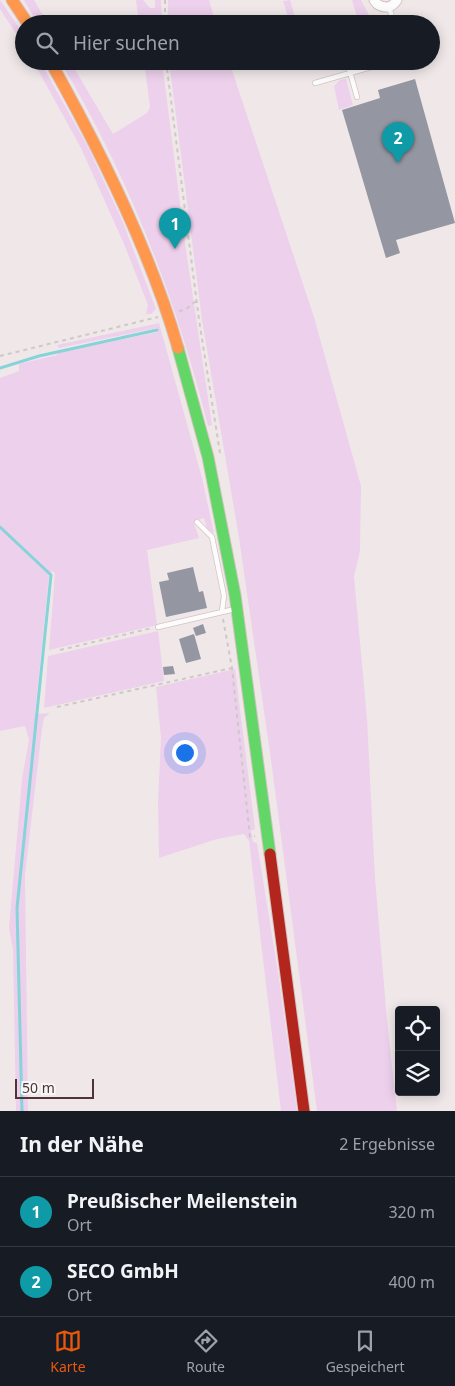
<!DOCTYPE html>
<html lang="de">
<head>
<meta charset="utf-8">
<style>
  :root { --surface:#171b24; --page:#20242c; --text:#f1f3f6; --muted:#9ea1a6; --line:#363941; --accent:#ea580c }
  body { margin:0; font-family:"Noto Sans",sans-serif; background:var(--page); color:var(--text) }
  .controls { position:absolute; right:15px; bottom:15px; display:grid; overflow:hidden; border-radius:5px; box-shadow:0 2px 12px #0003 }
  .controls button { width:45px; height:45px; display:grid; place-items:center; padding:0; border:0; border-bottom:1px solid var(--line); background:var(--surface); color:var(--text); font:25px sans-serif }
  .scale { position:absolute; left:15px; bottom:12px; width:79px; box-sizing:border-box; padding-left:5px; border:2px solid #513433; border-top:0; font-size:14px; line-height:18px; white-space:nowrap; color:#513433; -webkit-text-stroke:4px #f6f6f6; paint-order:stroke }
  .you { position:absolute; left:184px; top:752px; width:18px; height:18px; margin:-12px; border:4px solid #fff; border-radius:50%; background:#1a73e8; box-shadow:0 0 0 8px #1a73e833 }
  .badge { display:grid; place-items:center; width:32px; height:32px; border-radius:50%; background:var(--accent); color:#fff; font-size:16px; font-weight:700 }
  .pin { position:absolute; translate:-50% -41px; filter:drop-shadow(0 1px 2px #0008) }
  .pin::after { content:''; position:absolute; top:26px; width:18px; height:15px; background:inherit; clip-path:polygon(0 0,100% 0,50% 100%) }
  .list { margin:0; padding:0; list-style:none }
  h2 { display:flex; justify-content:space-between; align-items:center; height:65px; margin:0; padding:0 20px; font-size:21px }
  h2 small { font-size:16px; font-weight:400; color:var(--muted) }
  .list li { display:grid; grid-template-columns:32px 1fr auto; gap:15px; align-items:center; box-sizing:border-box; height:70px; padding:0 20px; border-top:1px solid var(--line) }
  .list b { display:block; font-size:19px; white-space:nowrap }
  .list p { margin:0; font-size:16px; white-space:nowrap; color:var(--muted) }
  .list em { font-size:16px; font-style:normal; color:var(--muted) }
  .icon { flex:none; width:28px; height:28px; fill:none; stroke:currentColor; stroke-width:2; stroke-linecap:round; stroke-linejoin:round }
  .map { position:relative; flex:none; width:455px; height:1111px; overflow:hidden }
  .search { position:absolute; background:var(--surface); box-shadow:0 2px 12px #0003; left:15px; right:15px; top:15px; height:55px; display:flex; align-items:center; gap:12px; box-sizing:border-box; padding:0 18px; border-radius:28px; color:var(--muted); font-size:19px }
  .sheet { height:205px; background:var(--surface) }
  nav { display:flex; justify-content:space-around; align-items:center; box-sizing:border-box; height:70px; border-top:1px solid var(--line); background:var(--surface); font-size:14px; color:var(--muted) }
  nav a { display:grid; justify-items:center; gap:2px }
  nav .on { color:var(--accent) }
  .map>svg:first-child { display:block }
  .green { fill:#edd0ec }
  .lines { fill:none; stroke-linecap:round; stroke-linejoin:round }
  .stream { stroke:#86d3d9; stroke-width:3 }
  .building { fill:#9496a2 }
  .lane-casing { stroke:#d5c3c3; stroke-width:6 }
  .street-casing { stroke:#d5c3c3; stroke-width:11 }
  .fast-casing { stroke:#d5c3c3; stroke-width:13 }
  .slow-casing { stroke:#d5c3c3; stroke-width:13 }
  .jam-casing { stroke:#d5c3c3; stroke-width:13 }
  .path { stroke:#cec8c8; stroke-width:2; stroke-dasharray:4 4; stroke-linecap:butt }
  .lane { stroke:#fdfcfc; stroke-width:4.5 }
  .street { stroke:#fdfcfc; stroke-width:9 }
  .fast { stroke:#63d668; stroke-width:11 }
  .slow { stroke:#ff974d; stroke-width:11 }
  .jam { stroke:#b3261e; stroke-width:11 }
</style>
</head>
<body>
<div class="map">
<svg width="455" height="1111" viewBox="0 0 455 1111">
  <rect width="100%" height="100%" fill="#f0e8e8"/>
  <path class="green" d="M0,0L24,35V46L0,9Z
    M24,0H34L48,24H38Z
    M136,0H143L150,8H155V0H161L162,24H139Z
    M168,0H209L216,24H168Z
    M290,0L297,24H290L283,1Z
    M352,0H361L370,17H373L375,24H359Z
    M33,61H40L88,147L122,220L156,309L151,314H146L148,305L124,244L81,148Z
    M60,61H70L113,134L147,113L150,107L144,61H162L185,243L212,425L208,426C176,298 128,175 60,61Z
    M169,61H229L314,317L361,486L360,551L354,577L367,718L375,878L387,1020L397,1111H317L271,760L239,538L202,320Z
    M346,79L353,105L339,110L334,86L340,80Z
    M159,323L202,478L214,533L207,529L204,518L197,520L194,523L199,538L147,550L157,625L49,650L55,573L52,571L49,576L35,714L50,713L44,718L42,729L25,875L28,1111H16L13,950L9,928L22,779L29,740L25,726L0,731V378L19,371V364L57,355L58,353L158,332L157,328L59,348L57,345Z
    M158,631L164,681L44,708L48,656Z
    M235,669L255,829L251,831L253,842L257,843L278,972L297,1111H281L249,841L244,834L217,839L159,858L158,803L161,738L156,687Z"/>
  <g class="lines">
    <path class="stream" d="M0,368L39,356L157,330
      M0,527L51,575L17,908L22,1111"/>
  </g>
  <path class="building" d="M415,79L455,223L396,240L400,253L386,258L342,110L380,98L378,90Z
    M193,567L199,592L203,591L207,608L166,617L159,582L169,580L167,573Z
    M203,624L206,633L196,636L193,628Z
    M194,634L201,659L186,663L179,639Z
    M173,666L175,674L164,675L163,667Z"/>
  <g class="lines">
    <g class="lane-casing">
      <path id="lane" d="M389,7L394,24
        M347,61L357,97
        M404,61L406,67
        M315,83L371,67
        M197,522L212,537L224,596L222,611
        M158,627L235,609"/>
    </g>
    <g class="street-casing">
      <path id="street" d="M374,0L377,4C385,9 392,8 397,0"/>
    </g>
    <g class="fast-casing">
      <path id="fast" d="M178,348L208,457L235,595L270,854"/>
    </g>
    <g class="slow-casing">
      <path id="slow" d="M12,0L28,24
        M50,61C100,150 150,250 178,348"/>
    </g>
    <g class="jam-casing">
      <path id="jam" d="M270,854L304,1111"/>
    </g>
    <path class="path" d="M165,0V24
      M166,61L199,320L220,453
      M179,311L185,310L196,301
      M0,356L158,317
      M223,619L232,668L250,837L255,836
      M60,650L152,628
      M57,707L232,668"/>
    <use href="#lane" class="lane"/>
    <use href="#street" class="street"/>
    <use href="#fast" class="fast"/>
    <use href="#slow" class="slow"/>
    <use href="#jam" class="jam"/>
  </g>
</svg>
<div class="controls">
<button><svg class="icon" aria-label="locate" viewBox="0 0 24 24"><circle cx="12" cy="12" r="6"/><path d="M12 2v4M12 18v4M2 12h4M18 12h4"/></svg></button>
<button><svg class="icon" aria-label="layers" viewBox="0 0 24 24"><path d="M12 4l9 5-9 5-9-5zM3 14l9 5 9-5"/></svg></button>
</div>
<div class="scale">50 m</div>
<div class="you"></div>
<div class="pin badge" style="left:175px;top:249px;background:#0f9aa8">1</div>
<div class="pin badge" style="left:398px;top:163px;background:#0f9aa8">2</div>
<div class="search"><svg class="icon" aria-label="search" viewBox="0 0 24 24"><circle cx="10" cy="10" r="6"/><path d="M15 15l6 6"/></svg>Hier suchen</div>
</div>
<section class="sheet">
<h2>In der Nähe<small>2 Ergebnisse</small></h2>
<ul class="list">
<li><span class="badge" style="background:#0f9aa8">1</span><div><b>Preußischer Meilenstein</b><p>Ort</p></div><em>320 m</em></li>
<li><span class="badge" style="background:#0f9aa8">2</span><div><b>SECO GmbH</b><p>Ort</p></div><em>400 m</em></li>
</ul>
</section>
<nav>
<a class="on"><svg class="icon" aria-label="map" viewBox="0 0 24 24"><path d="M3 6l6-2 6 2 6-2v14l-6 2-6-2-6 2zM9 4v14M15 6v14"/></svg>Karte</a>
<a><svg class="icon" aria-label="directions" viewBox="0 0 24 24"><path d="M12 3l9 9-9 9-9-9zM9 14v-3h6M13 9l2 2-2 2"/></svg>Route</a>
<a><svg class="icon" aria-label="saved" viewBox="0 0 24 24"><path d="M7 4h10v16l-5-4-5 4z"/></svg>Gespeichert</a>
</nav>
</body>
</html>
